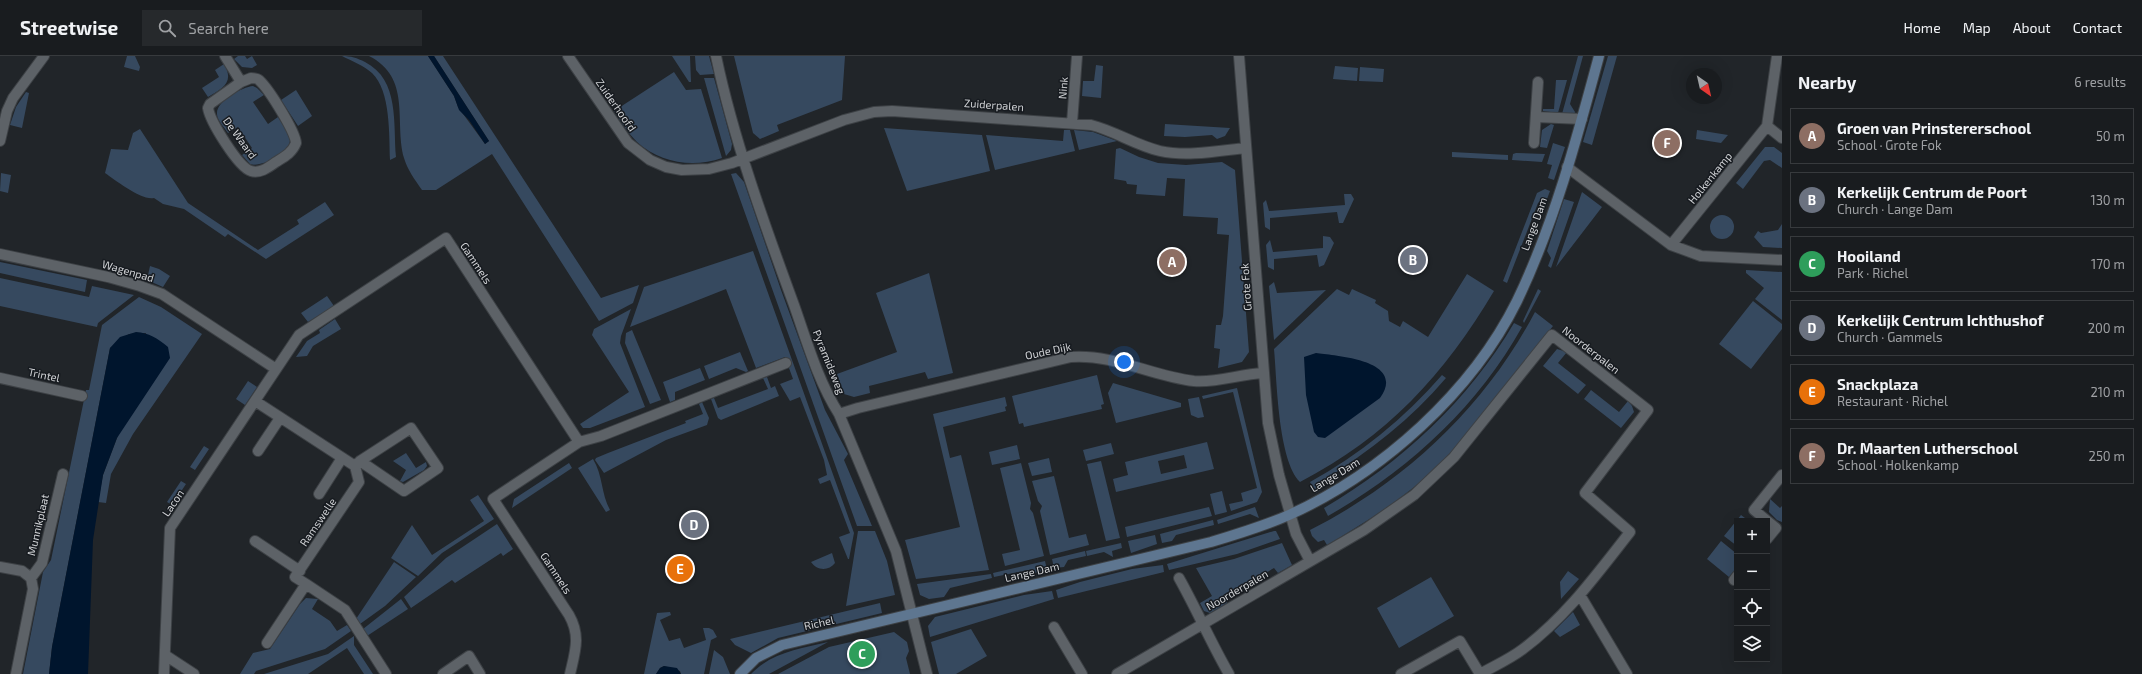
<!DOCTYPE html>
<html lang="en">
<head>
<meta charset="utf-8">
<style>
  :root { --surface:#191c1f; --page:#26292c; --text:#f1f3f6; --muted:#9fa1a4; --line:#373a3d; --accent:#1a73e8 }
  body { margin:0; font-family:"Exo 2",sans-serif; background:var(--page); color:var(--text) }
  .controls { position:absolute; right:12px; bottom:12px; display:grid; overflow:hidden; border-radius:0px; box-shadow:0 4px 16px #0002 }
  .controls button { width:36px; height:36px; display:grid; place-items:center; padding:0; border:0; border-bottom:1px solid var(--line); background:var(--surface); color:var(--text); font:20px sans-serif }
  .compass { position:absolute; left:1686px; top:12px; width:36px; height:36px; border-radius:50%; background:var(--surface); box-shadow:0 4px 16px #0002; rotate:146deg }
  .you { position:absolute; left:1124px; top:306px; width:14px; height:14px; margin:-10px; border:3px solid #fff; border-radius:50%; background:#1a73e8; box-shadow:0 0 0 6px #1a73e833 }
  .badge { display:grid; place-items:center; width:26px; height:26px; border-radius:50%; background:var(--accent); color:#fff; font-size:13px; font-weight:700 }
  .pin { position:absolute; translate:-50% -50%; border:2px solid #fff; box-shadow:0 1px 4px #0006 }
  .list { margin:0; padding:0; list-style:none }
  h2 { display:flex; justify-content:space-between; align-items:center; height:52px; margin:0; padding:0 16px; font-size:17px }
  h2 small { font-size:13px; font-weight:400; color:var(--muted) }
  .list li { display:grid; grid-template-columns:26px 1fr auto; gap:12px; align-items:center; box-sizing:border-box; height:56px; margin:0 8px 8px; padding:0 8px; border:1px solid var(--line); border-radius:0px }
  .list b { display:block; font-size:15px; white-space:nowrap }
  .list p { margin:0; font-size:13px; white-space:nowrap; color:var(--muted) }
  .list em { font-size:13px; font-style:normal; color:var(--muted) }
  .icon { flex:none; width:22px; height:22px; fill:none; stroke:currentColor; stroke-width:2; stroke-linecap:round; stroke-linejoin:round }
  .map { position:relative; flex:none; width:1782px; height:618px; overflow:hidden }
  header { display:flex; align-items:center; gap:24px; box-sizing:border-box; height:56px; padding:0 20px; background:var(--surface); border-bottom:1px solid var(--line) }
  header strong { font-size:19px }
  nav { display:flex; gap:22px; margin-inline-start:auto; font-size:14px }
  .search { width:280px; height:36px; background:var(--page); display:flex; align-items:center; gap:10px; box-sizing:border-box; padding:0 14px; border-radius:0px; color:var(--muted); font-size:15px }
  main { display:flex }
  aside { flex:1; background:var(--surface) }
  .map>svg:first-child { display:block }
  .green { fill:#36495f; fill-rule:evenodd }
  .water { fill:#00152d }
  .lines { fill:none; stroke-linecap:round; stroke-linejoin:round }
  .street-casing { stroke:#3d4145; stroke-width:12 }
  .secondary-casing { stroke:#3d4145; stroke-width:12 }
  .street { stroke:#5d6267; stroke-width:10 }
  .secondary { stroke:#5e7690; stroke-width:10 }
  .labels { text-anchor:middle; stroke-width:3; stroke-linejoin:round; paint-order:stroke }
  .street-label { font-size:11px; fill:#d0d2d5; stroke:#171b20 }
</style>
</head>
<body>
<header>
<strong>Streetwise</strong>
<div class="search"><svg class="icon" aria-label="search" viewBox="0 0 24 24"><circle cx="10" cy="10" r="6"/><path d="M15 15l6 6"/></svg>Search here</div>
<nav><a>Home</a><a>Map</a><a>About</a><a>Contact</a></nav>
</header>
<main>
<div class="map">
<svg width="1782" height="618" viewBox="0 0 1782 618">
  <rect width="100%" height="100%" fill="#212529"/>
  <path class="green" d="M127,0H135L140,11L139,15L124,11Z
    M238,0H245L247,3L252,0L257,9L252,12L242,11L234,3Z
    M342,0C351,0 357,2 365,6C400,24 393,68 396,101L390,104C389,80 391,35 372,17C364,10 352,5 342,0Z
    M369,0H428L454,40L458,51L485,88L489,85L434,0H443L601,242L639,229L633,247L599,265L492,98L436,134H422C415,124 407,113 404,102C394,65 412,22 369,0Z
    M672,0H690L691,26H689Z
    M695,0H709L714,18L700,19L696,14Z
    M734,0H845L842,44L777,69L779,75L760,83L753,77Z
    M1578,0H1583L1570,48L1575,56L1574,59L1562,58Z
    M1608,0H1617L1592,89L1583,86Z
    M224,8C235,27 222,32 208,41L202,32L219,21L215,14Z
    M1096,9L1103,10L1101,42L1082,40L1083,25H1094Z
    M1335,10L1358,12L1357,25L1333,23Z
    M1360,11L1384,13L1383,26L1359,25Z
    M674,16L686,34L701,33L722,102C693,112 660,107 637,86C628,77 621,66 614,55Z
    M704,22H714L732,88L731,94L726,100Z
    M1556,24H1567L1558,57L1543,55V53H1554Z
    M253,30L257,32L264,39L253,46L268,68L278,61C282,68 289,76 290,84C290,97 261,112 250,108L242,99L252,92L238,71L228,77C224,71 217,64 217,58C216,45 242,31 253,30Z
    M296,34L312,60L298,70L281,44Z
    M26,36L29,37L22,72L10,69L16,51Z
    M1165,68L1230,72L1225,80L1217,83L1212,79L1185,81L1164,80Z
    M1551,68L1554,69L1547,92L1540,91L1542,74Z
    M884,72L982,79L990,115L907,135Z
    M140,73L188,147L258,194L299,168L297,164L325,146L334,159L266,203L228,178L225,181L184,153L163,148L154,142C142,145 115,124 105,117L111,93L128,94L133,77Z
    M1064,74H1070L1075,95L995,114L986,79L1063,85Z
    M1074,74L1093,76L1117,85L1079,94Z
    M1697,74L1728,79L1721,87L1696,83Z
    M1553,87L1565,91L1554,124L1548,122L1552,109L1547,108Z
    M1765,91H1774L1782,97V112L1770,104L1764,105L1743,133L1736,127Z
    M1120,92L1139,101L1158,107L1186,109L1222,106L1235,114L1249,296L1242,306L1218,312L1220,293L1214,292L1216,269H1221L1223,260L1229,179L1217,178L1218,162L1183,160L1185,123L1167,122L1165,140L1136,138L1137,129L1127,128L1126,125L1114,123L1116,93Z
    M1452,96L1508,99V104L1452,101Z
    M1516,97L1545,98L1542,106L1512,104L1513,98Z
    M1,117L11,119L8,137L0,135Z
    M736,117L744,126L781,234L825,354L848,398L844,404L872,470H857L731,118Z
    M1545,133L1550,135L1547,143L1538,147L1507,227L1503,225L1537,137Z
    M1582,136L1602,151L1556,211Z
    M1344,138H1351L1354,143L1343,167H1339L1337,156L1270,162V174L1265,171L1263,147L1266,144L1269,155L1345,149Z
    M1564,143L1574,146L1551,212L1548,210L1551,202L1547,195Z
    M1710 171a12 12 0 1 1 24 0a12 12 0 1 1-24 0Z
    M1782,168V192L1763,191L1754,181L1758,175L1761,177L1778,174Z
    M1323,180L1330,181L1334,187L1324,209L1319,211L1317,199L1274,203V214L1268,211L1266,189L1270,184L1273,196L1323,192Z
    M753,195L854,477L849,503H848L839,481L850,477L830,424L820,428L818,423L827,419L824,404L800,341L790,345L780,328L793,323L785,301L756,312L726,233L630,271L644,231Z
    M0,206L87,224L85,236L0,217Z
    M150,210L159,213L170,220L163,231L147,224Z
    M1746,214L1782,216V264L1755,243L1764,232L1746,217Z
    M929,217L953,317L928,323L925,316L869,330L870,337L854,341L844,338L837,318L897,296L876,237Z
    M1467,218L1494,235C1444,319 1387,381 1300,426C1278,404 1277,325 1274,293L1337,233L1349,239L1352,233L1376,244L1375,247L1388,255L1389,265L1400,271L1403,265L1428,281Z
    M0,222L89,241L92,230L134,239L98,267L97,271L0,250Z
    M1274,226L1277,237L1326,234L1274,284L1269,230Z
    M1538,233L1541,235L1524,267L1523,265Z
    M327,240L334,250L308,266L301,257Z
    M139,241L161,251L202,278L133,378L111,418L106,447L98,446L103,419L117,382L146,277L129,278L110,292L52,591L49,618H23L43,516L51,504L86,334H89L102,269Z
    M1753,245L1782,268V273L1751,313L1719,288Z
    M631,253L621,280L620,287L645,351L590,372H583L580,368L629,336L592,279L594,273Z
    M1535,256L1553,270C1512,321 1474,378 1425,422C1395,448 1361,469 1327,489L1324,484L1318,486L1312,480L1310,474C1405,426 1485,351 1535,256Z
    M335,263L341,273L313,290L307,300L296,301L307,285L320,277L319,274Z
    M1514,267L1522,271C1477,352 1407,415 1328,460L1324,452C1402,406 1468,345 1514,267Z
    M632,274L661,344L650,348L625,287L626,277Z
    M1557,293L1567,296L1558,307L1586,329L1578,338L1543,310Z
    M740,296L748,315L746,316L736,312L709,323L704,310Z
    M700,312L705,324L675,336V344L670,346L663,326Z
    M1097,319L1104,348L1101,349L1102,353L1024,371L1023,367L1019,368L1012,340Z
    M1442,319L1446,322C1411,363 1370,395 1324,424L1322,433L1316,437L1310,426C1360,398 1404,363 1442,319Z
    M767,321L771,332L775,330L779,340L721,364L718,362L711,343L714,342L718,352L768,333L763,322Z
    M248,325L257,331L245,349L236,343Z
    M1113,327L1181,347V351L1116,367L1108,337Z
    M1237,332L1262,436L1257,446L1231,455L1229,448L1243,445L1241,437L1257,432L1233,336L1203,343L1202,340Z
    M1591,334L1619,356L1628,345L1632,350L1634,356L1621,372L1584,343Z
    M1005,341L1007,350L1005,351L1006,355L943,371L950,402L961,399L989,514L916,523L905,484L960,471L933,358Z
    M1199,341L1204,361L1198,362L1191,359L1188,343Z
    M702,346L709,362L707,369L666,384L604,417L595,404L596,402L608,397L686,367L685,365L703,358L699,348Z
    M1207,386L1214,413L1116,436L1113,423L1128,419L1125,406ZM1184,399L1187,412L1161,418L1158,405Z
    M1111,387L1114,398L1086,405L1083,394Z
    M1017,389L1020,403L992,409L989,396Z
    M204,390L209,393L195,414L190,411Z
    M406,397L416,412L426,406L427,410L424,414L403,426L400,425L406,414L393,405Z
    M1049,402L1052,416L1032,420L1028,407Z
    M593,403C603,419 601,438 610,454L606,456L578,412Z
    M1101,405L1120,482L1106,485L1087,408Z
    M569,407L572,412L512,452L514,443Z
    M1021,407L1031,447L1030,453L1033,457L1044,500L1005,510L1002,498L1020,494L1000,412Z
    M1054,420L1069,482L1086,478L1089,489L1050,499L1040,455L1042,450L1038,445L1032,425Z
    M181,425L186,428L172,449L167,446Z
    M1222,435L1227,456L1215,459L1210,438Z
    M478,439L494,463L442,497L418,520L391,502L412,469L432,499L484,465L470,444Z
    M1770,443L1780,452L1782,450V466L1777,464L1769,456Z
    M1209,451L1212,460L1127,481L1125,471Z
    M1255,451L1259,462L1250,458L1218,468L1217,464Z
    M1741,459L1749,465H1737V490L1724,480Z
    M1213,464L1214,469L1176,479L1172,485L1162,487L1160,478Z
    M497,468L513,493L503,500L501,497L455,527L452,524L411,552L404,541L446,502Z
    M858,475H875L887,505L895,539L846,550Z
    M1274,475H1276L1280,483L1237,498L1169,514L1167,508Z
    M1155,479L1157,488L1131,497L1128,485Z
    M1721,485L1737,498V511L1729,521L1707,503Z
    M1121,487L1122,492L1112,495L1113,501L1104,496L1087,500L1086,495Z
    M1282,487L1292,509L1278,517L1274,512L1225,541L1227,547L1210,557L1204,555L1200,547L1212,540L1196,512L1234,503Z
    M1085,495L1086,500L1068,504L1064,511L1054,512L1052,503Z
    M832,497L835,507C829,515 817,515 811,506Z
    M1045,505L1047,514L1036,517L1028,514L994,521L993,517Z
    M394,506L416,521L385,550L360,568L356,563Z
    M1163,509L1164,516L1058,542L1056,534L1080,526L1132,513Z
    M1568,515L1579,523L1561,543L1560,526Z
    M991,518L992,522L950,532L944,541L929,543L920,539L917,528Z
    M1431,521L1454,560L1399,592L1377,552Z
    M1052,535L1054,543L930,581L928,570L935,561L1024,539Z
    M306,542L318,543L312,553L330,565L337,575L347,569L351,575L325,593L256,615L254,618H240L253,597L270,593L300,548Z
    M401,543L408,553L367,580L363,573Z
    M880,547L882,557L778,582L751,597L735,589L730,583Z
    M670,556L671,559L660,564L669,585L680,582L684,592L706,584L703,572H709L713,574L717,581L711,584L704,618H681L680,615L664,610L660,612L656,618H644L657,557Z
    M1573,556L1580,569L1560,581L1554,575Z
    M971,573L987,600L956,618H939L931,586Z
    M894,576L907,586L909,595L906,602L910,618H778L829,591Z
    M354,580V589L373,618H364L347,592L308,618H264L328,598Z
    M828,586L769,618H751C772,596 800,593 828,586Z
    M714,594L723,601L730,618H709Z"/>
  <path class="water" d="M428,0H434L489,85L485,88L469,64L459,54L454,40Z
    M136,276C149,277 157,282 168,291L170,302L117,382L103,419L93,484L88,618H49L52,591L110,292L120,281Z
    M1316,297C1337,300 1407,304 1380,342L1325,382L1318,381L1314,376L1306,339L1304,301Z
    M664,610L677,612L681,618H656L660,612Z"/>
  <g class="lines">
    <g class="street-casing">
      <path id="street" d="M225,0L241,26
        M568,0L628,87L650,104L666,111L682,114L709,113L732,107L844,64L874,56L892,55L1091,69C1115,75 1135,89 1160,95C1187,101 1218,95 1245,92
        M716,0C733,82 765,170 794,249C807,286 818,325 839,358L896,495L927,618
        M1239,0L1268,367L1279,419L1296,478L1310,505
        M251,22C254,22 257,22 259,24C269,33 295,75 296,87C292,97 284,101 276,106C269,111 260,118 251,115C238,111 210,65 208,52L210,48L241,26Z
        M1536,61L1582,63
        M1072,67L1077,0
        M1767,70L1782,82
        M0,85L7,55L13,42L44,0
        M1534,87L1538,26
        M1567,111L1671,189L1701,200L1782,204
        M1671,189L1767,70L1777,0
        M0,198L108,221L140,230L162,238L276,313
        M0,322L82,340
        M255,345L355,410L359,426L295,521L306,528L267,587
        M839,358L858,352L1071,301C1115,298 1151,320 1194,325C1217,327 1240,318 1263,317
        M258,395L280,362
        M355,410L360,405L411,372L438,412L404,435L360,405
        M319,438L342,402
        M1767,483L1776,472L1754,454L1782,419
        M255,485L300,515
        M0,511L22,515L31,522L33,533L16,618
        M31,522L42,507L63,418
        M1179,522C1197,554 1211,587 1229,618
        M1734,524L1737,520
        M306,528L345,554L386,618
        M1580,539L1627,618
        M1054,571L1082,618
        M165,599L194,618
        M164,618L170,472L299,279L446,182L579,386
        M443,618L469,600L480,618
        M570,618C575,596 581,580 569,559L493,443L579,386L601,380L786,307
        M1117,618L1364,474L1414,439L1454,401L1552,279L1648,354L1585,437L1630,476C1597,518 1566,561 1523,593C1510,603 1494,610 1480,618L1460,585L1401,618"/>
    </g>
    <g class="secondary-casing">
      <path id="secondary" d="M740,618L756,602L782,589L1211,486C1238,478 1264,470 1289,459C1382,417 1472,336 1517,245C1554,168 1577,82 1599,0"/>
    </g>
    <use href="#street" class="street"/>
    <use href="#secondary" class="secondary"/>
  </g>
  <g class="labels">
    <g class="street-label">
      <text transform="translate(1063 32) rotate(-86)" y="4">Nink</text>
      <text transform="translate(616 49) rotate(55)" y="4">Zuiderhoofd</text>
      <text transform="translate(994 49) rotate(4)" y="4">Zuiderpalen</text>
      <text transform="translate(240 82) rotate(54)" y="4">De Waard</text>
      <text transform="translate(1710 122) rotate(-51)" y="4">Holkenkamp</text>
      <text transform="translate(1534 168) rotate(-70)" y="4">Lange Dam</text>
      <text transform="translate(476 207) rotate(57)" y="4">Gammels</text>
      <text transform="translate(128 215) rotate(16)" y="4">Wagenpad</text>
      <text transform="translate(1246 231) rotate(-94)" y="4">Grote Fok</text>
      <text transform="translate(1591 294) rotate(38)" y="4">Noorderpalen</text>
      <text transform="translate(1048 295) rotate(-12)" y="4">Oude Dijk</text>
      <text transform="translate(829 306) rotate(68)" y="4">Pyramideweg</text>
      <text transform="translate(44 319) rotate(12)" y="4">Trintel</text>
      <text transform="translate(1335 419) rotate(-31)" y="4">Lange Dam</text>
      <text transform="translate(173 447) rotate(-56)" y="4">Lacon</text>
      <text transform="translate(318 466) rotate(-56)" y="4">Ramswelle</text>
      <text transform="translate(38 469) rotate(-77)" y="4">Munnikplaat</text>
      <text transform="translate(1032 516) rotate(-13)" y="4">Lange Dam</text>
      <text transform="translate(556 517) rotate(57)" y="4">Gammels</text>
      <text transform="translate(1237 534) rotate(-30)" y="4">Noorderpalen</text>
      <text transform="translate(819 567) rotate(-13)" y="4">Richel</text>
    </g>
  </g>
</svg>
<div class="controls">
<button>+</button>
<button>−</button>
<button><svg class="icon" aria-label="locate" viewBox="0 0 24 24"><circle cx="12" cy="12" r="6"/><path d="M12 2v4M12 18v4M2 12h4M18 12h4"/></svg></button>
<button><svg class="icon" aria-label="layers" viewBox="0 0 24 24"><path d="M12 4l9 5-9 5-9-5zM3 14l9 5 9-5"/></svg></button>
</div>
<svg class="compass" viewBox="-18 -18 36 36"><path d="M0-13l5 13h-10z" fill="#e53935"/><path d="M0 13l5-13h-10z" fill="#9fa1a4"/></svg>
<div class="you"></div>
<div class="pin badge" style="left:1172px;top:206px;background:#8d6e63">A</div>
<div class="pin badge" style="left:1413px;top:204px;background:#6b7280">B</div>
<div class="pin badge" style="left:862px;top:598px;background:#2e9e5b">C</div>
<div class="pin badge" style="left:694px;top:469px;background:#6b7280">D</div>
<div class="pin badge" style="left:680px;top:513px;background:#e8710a">E</div>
<div class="pin badge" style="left:1667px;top:87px;background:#8d6e63">F</div>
</div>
<aside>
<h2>Nearby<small>6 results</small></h2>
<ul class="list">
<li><span class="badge" style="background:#8d6e63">A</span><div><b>Groen van Prinstererschool</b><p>School · Grote Fok</p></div><em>50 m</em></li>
<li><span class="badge" style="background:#6b7280">B</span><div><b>Kerkelijk Centrum de Poort</b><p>Church · Lange Dam</p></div><em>130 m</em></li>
<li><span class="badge" style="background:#2e9e5b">C</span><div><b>Hooiland</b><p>Park · Richel</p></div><em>170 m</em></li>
<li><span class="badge" style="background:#6b7280">D</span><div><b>Kerkelijk Centrum Ichthushof</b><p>Church · Gammels</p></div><em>200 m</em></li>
<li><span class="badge" style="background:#e8710a">E</span><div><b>Snackplaza</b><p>Restaurant · Richel</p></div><em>210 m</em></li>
<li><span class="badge" style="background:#8d6e63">F</span><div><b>Dr. Maarten Lutherschool</b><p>School · Holkenkamp</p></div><em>250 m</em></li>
</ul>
</aside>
</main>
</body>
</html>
